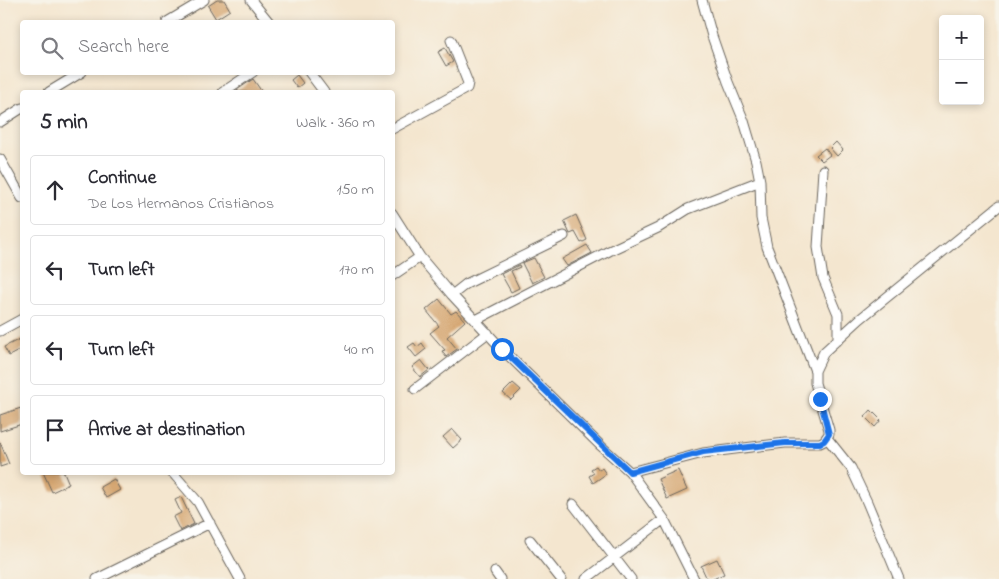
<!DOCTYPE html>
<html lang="en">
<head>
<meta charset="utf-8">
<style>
  :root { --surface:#fff; --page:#f2f2f3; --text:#2b2b33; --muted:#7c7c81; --line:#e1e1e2 }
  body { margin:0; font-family:"Indie Flower",sans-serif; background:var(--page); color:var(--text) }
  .controls { position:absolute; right:15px; top:15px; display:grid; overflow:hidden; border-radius:5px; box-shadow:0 2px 8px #0003 }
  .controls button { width:45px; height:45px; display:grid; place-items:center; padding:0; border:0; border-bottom:1px solid var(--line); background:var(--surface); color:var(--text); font:25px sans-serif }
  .stop { position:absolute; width:15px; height:15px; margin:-11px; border:4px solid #1a73e8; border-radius:50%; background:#fff }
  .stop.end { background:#1a73e8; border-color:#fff; box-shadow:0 1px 5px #0008 }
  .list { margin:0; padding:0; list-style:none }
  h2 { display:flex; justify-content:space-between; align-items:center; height:65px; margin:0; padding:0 20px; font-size:21px }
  h2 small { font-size:16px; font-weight:400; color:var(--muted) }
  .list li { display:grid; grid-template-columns:32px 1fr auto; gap:15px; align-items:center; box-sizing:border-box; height:70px; margin:0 10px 10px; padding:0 10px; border:1px solid var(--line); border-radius:5px }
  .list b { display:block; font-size:19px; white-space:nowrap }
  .list p { margin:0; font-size:16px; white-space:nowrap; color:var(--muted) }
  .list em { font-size:16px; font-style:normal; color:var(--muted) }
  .icon { flex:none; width:28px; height:28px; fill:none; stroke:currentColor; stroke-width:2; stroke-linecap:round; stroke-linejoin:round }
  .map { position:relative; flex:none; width:999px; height:579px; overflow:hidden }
  .search { position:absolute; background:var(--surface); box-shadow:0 2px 8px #0003; left:20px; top:20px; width:375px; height:55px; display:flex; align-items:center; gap:12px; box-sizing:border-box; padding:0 18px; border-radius:5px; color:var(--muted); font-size:19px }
  .panel { position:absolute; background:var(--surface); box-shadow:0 2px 8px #0003; left:20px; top:90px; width:375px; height:385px; border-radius:5px }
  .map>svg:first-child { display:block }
  .building { fill:#d6a773 }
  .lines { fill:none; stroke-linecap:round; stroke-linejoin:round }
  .minor-casing { stroke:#68635b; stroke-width:11 }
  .minor { stroke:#fff; stroke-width:9 }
  .route { stroke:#1a73e8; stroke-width:6 }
</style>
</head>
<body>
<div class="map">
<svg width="999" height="579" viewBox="0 0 999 579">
  <rect width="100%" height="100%" fill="#f7f3e8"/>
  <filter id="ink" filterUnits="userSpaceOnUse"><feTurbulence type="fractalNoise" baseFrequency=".02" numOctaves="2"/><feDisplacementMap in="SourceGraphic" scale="10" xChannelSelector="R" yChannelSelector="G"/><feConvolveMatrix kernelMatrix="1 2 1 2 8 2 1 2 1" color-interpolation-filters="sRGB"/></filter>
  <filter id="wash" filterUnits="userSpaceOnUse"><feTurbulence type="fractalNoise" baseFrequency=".0096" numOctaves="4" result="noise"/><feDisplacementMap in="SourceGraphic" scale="20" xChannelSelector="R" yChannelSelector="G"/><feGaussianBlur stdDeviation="1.12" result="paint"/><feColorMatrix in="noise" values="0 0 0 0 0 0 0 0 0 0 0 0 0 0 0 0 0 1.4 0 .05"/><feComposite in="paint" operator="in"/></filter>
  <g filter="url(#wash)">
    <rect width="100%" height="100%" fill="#f4e6cf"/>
    <g id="blocks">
      <path class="building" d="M217,0H224L230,10L216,19L208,6Z
        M445,48L453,62L446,66L438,52Z
        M297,75L303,83L297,88L291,80Z
        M253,79L262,92H234Z
        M836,142L843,150L837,156L830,148Z
        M825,148L830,155L822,161L816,155Z
        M576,215L587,240L581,243L575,232L570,234L564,221Z
        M587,245L592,253L567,266L562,259Z
        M534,258L544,277L532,283L522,263Z
        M519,265L520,267L511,271L519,288L511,292L501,274Z
        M439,299L451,314L456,311L465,321L447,337L457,349L446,357L442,351L445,350L430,333L439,326L426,310Z
        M22,338V349L9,356L4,347Z
        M414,343L417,347L422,343L426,349L416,357L408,347Z
        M421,360L429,370L420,377L412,367Z
        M513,383L521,390L511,400L503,393Z
        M21,408L22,424L0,431V415Z
        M871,410L881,420L875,427L865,417Z
        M452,429L462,440L453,448L443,437Z
        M0,442L9,464L0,467Z
        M596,466L599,470L602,468L606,474L593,483L589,476L594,473L591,469Z
        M678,470L687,490L667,499L658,479Z
        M43,472H64L69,484L52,492Z
        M114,479L120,490L106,498L100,487Z
        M181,497L194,524L180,531L173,517L181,513L175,500Z
        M717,559L724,574L713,579H707L701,566Z"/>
    </g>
  </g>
  <g filter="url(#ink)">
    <use href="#blocks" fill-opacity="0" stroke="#68635b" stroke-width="1"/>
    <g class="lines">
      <g class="minor-casing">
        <path id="minor" d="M251,0L269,22
          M702,0L712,36L728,82L744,121L756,161L760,181L761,218L767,247L815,371
          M167,22L204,0
          M309,72L324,92
          M49,92L82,72
          M223,92L253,72
          M0,122L22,108
          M392,129L467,88L468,83L451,40
          M0,159L22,198
          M823,170L818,247L823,278L838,314V340
          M392,213L420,257L452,295L502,349L601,446L630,472L664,519L694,579
          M392,276L420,257
          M452,295L466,284L564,236
          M476,320L609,251L658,228L688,209L760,181
          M0,331L22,319
          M415,389L488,333
          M827,438L851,468L867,502L899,579
          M172,472L198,502L240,579
          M630,472L703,453L785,443H820L824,441L829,434V430L815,383V371L824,352L860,319L999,206
          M573,504L631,579
          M530,540L561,579
          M495,572L500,579
          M97,579L210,523
          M586,579L664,519"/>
      </g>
      <use href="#minor" class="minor"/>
    </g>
  </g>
  <g class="lines" filter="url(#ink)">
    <path class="route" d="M502,349L630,472L703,452L785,443H820L824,441L829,434L820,399"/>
  </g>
</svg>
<div class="controls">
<button>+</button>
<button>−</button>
</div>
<div class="stop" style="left:502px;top:349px"></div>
<div class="stop end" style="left:820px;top:399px"></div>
<div class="search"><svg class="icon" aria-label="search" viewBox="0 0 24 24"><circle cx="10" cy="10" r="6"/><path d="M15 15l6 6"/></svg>Search here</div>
<section class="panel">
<h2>5 min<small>Walk · 360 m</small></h2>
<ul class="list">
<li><svg class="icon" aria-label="ahead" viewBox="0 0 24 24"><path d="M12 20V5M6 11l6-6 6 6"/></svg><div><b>Continue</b><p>De Los Hermanos Cristianos</p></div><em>150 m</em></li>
<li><svg class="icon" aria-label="left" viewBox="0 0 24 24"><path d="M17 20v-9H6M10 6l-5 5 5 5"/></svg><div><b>Turn left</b></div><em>170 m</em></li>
<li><svg class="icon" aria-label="left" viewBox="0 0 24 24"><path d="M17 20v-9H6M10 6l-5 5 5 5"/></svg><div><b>Turn left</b></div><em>40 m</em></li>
<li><svg class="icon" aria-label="arrive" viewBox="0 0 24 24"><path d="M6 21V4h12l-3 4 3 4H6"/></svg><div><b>Arrive at destination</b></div></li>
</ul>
</section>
</div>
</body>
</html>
